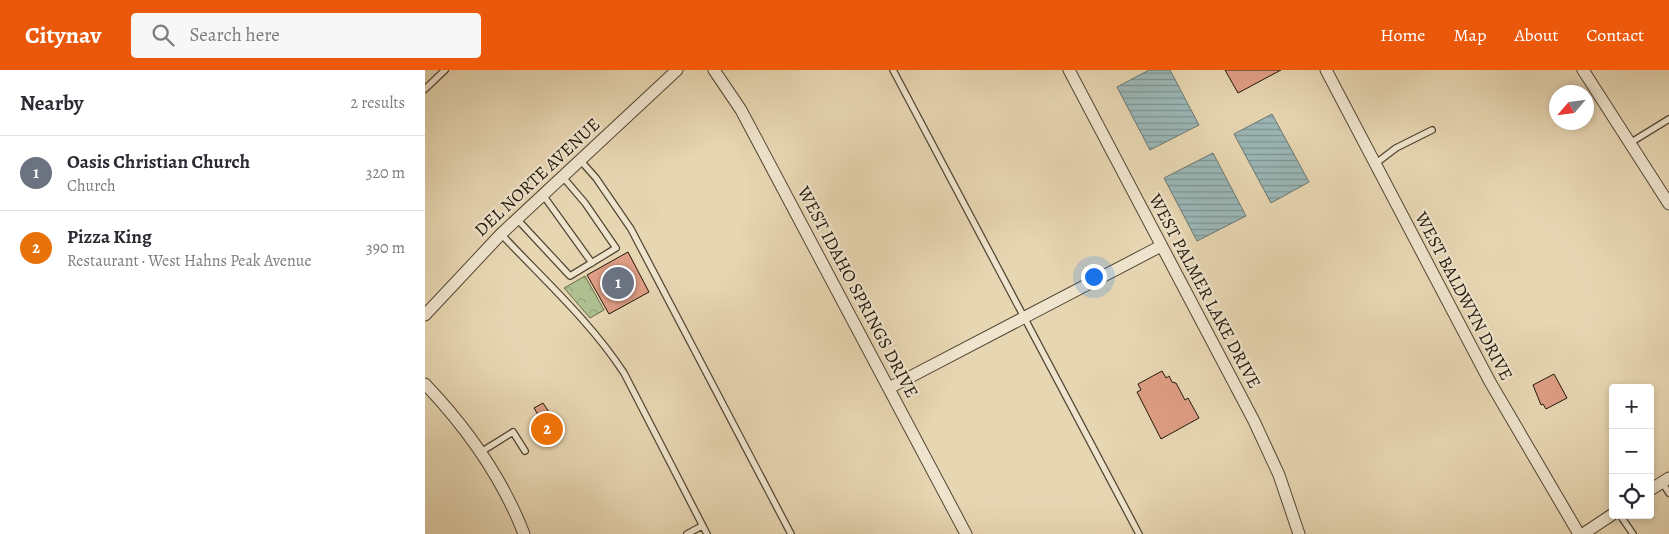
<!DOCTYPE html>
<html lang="en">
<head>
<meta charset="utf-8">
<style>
  :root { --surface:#fff; --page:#f7f7f7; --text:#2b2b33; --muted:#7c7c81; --line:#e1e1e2; --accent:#ea580c }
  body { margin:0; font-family:Alegreya,serif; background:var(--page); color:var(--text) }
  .controls { position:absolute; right:15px; bottom:15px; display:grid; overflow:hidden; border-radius:5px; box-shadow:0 2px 8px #0003 }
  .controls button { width:45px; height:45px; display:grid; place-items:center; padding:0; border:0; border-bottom:1px solid var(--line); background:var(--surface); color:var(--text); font:25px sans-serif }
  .compass { position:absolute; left:1124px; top:15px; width:45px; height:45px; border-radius:50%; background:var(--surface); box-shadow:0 2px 8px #0003; rotate:242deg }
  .you { position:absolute; left:668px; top:206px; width:18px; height:18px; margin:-12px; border:4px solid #fff; border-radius:50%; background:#1a73e8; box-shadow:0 0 0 8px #1a73e833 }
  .badge { display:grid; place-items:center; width:32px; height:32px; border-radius:50%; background:var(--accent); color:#fff; font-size:16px; font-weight:700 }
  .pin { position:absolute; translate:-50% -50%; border:2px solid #fff; box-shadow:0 1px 5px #0006 }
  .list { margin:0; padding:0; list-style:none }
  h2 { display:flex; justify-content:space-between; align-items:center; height:65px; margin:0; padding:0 20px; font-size:21px }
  h2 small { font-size:16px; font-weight:400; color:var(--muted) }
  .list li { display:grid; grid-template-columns:32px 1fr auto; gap:15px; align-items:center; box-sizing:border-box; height:75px; padding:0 20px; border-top:1px solid var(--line) }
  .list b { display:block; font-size:19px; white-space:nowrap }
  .list p { margin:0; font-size:16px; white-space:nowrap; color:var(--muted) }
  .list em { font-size:16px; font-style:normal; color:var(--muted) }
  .icon { flex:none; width:28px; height:28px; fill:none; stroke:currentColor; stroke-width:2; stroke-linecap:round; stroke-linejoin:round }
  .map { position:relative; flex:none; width:1244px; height:464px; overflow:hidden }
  header { display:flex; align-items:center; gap:30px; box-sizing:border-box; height:70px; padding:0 25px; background:var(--accent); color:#fff }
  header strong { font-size:24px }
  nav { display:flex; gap:28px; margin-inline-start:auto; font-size:18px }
  .search { width:350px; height:45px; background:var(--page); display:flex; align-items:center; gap:12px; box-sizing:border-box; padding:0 18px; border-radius:5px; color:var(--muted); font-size:19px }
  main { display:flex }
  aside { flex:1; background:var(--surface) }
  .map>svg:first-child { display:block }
  .forest { fill:url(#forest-crowns); stroke:#686b4e }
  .water { fill:url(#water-rules); stroke:#6a7772 }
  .building { fill:#de9d84; stroke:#20170b }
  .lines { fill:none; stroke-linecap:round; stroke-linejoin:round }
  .service-casing { stroke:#524735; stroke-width:8 }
  .minor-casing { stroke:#524735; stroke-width:13 }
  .service { stroke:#efe4cd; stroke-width:5.5 }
  .minor { stroke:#efe4cd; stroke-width:11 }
  .labels { text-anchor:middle; stroke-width:4.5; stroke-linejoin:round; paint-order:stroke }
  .street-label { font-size:18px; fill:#20170b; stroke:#efe4cd }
</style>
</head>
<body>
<header>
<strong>Citynav</strong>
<div class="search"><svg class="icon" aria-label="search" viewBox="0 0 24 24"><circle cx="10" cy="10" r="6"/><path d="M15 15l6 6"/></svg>Search here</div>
<nav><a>Home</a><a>Map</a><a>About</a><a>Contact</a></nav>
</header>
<main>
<aside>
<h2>Nearby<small>2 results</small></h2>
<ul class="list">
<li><span class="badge" style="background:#6b7280">1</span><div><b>Oasis Christian Church</b><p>Church</p></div><em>320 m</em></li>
<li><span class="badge" style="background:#e8710a">2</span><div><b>Pizza King</b><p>Restaurant · West Hahns Peak Avenue</p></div><em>390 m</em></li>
</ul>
</aside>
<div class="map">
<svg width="1244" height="464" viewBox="0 0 1244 464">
  <defs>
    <pattern id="forest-crowns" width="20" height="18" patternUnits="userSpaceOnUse" patternTransform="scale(1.25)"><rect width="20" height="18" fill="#afbf90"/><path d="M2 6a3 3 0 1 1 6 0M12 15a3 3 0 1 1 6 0" fill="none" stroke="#96a37b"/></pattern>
    <pattern id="water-rules" width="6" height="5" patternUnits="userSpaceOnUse" patternTransform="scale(1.25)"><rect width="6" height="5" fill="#9bb7b7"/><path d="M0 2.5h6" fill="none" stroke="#7e9493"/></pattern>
  </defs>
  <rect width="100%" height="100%" fill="#e7d6b2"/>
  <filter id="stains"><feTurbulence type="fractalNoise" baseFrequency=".004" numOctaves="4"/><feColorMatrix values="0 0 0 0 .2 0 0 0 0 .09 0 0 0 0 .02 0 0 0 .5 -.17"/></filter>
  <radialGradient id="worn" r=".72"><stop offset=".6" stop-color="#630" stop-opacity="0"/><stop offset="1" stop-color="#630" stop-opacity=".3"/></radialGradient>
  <path class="forest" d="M160,206L179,240L165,248L139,218Z"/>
  <path class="water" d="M724,0H745L774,55L725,80L692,17Z
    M847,44L884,112L846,133L809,64Z
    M788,83L821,146L772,171L739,108Z"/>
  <path class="building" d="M800,0H856L813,23Z
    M203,182L224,222L184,244L162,205Z
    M737,301L741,308L744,306L747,312L751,313L760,330L763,328L774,348L736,369L712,322L716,320L713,314Z
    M1129,304L1142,328L1121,339L1118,334L1116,335L1108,315Z
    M118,333L136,360L117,372L109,358L118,353L109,338Z"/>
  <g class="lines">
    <g class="service-casing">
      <path id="service" d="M468,0L714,464
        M0,19L20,0
        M1205,73L1244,49
        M155,90L171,108L206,159L366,464
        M950,94L971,78L1007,60
        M118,125L167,193
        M92,149L145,206L191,178L160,133L137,106
        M76,164C118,209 165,251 199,303L282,464
        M56,382L88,362L100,381
        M1237,412L1244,423
        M1195,445L1208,464
        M262,464L277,456"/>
    </g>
    <g class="minor-casing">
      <path id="minor" d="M289,0L316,40L541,464
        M644,0L829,351L854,405L874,464
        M901,0L1065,312L1154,464
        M1158,0L1244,134
        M0,245L76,164L252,0
        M0,314C42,358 77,407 99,464
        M464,318L736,176
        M1225,420L1244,408
        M1158,464L1188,444"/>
    </g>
    <use href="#service" class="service"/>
    <use href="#minor" class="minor"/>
  </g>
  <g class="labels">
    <g class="street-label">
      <text transform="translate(112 107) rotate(-43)" y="6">DEL NORTE AVENUE</text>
      <text transform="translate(780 221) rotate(62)" y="6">WEST PALMER LAKE DRIVE</text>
      <text transform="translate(433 222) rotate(62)" y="6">WEST IDAHO SPRINGS DRIVE</text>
      <text transform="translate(1039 226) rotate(62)" y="6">WEST BALDWYN DRIVE</text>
    </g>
  </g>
  <rect width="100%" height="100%" filter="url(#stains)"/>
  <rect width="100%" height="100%" fill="url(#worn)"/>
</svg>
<div class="controls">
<button>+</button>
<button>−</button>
<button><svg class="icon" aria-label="locate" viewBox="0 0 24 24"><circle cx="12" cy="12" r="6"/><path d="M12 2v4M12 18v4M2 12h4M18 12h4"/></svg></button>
</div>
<svg class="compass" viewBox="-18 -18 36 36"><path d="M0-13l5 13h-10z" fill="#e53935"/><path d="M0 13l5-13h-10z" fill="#7c7c81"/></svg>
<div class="you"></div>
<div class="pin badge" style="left:193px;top:213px;background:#6b7280">1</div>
<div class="pin badge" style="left:122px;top:359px;background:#e8710a">2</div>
</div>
</main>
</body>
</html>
